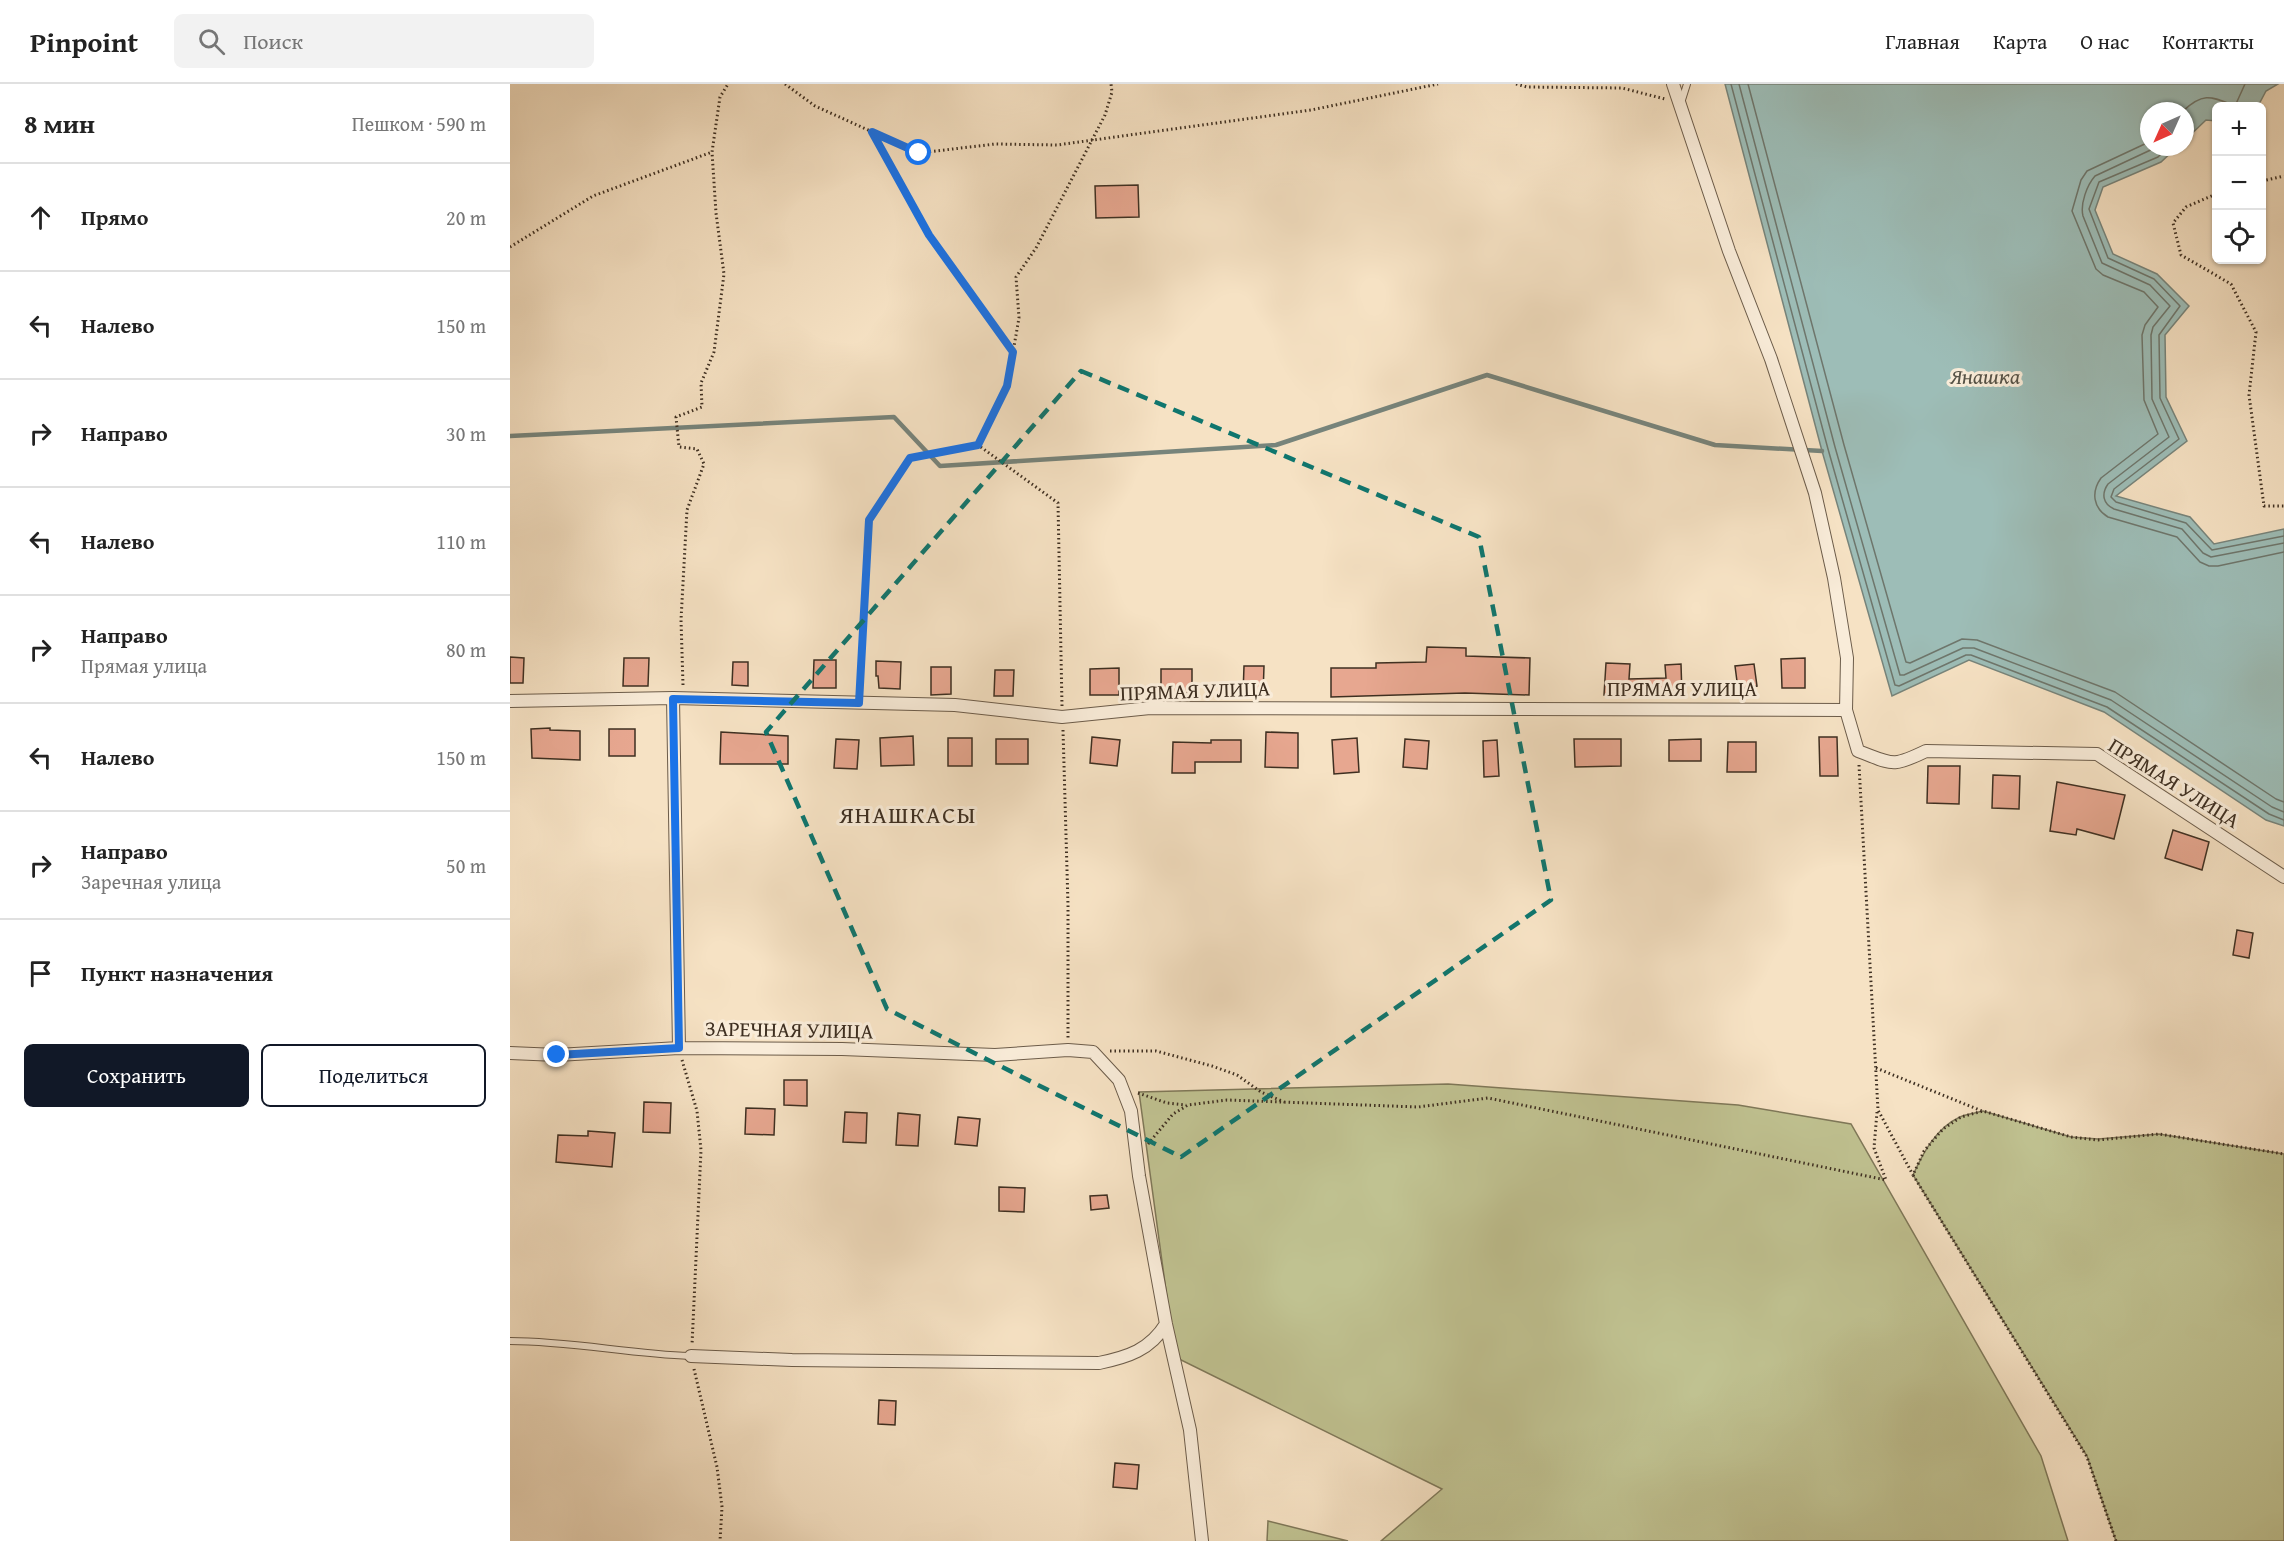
<!DOCTYPE html>
<html lang="ru">
<head>
<meta charset="utf-8">
<style>
  :root { --surface:#fff; --page:#f2f2f2; --text:#222; --muted:#767676; --line:#e0e0e0; --accent:#111827 }
  body { margin:0; font-family:"Gentium Book Plus",serif; background:var(--page); color:var(--text) }
  .controls { position:absolute; right:18px; top:18px; display:grid; overflow:hidden; border-radius:9px; box-shadow:0 2px 4px #0004 }
  .controls button { width:54px; height:54px; display:grid; place-items:center; padding:0; border:0; border-bottom:2px solid var(--line); background:var(--surface); color:var(--text); font:30px sans-serif }
  .compass { position:absolute; left:1630px; top:18px; width:54px; height:54px; border-radius:50%; background:var(--surface); box-shadow:0 2px 4px #0004; rotate:225deg }
  .stop { position:absolute; width:18px; height:18px; margin:-14px; border:4px solid #1a73e8; border-radius:50%; background:#fff }
  .stop.end { background:#1a73e8; border-color:#fff; box-shadow:0 2px 6px #0008 }
  .list { margin:0; padding:0; list-style:none }
  h2 { display:flex; justify-content:space-between; align-items:center; height:78px; margin:0; padding:0 24px; font-size:26px }
  h2 small { font-size:20px; font-weight:400; color:var(--muted) }
  .list li { display:grid; grid-template-columns:39px 1fr auto; gap:18px; align-items:center; box-sizing:border-box; height:108px; padding:0 24px; border-top:2px solid var(--line) }
  .list b { display:block; font-size:22px; white-space:nowrap }
  .list p { margin:0; font-size:20px; white-space:nowrap; color:var(--muted) }
  .list em { font-size:20px; font-style:normal; color:var(--muted) }
  .actions { display:flex; gap:12px; padding:18px 24px }
  .actions a { flex:1; padding:14px 0; border:2px solid var(--accent); border-radius:9px; text-align:center; font-size:21px; color:var(--accent) }
  .actions .main { background:var(--accent); color:#fff }
  .icon { flex:none; width:33px; height:33px; fill:none; stroke:currentColor; stroke-width:2; stroke-linecap:round; stroke-linejoin:round }
  .map { position:relative; flex:none; width:1774px; height:1457px; overflow:hidden }
  header { display:flex; align-items:center; gap:36px; box-sizing:border-box; height:84px; padding:0 30px; background:var(--surface); border-bottom:2px solid var(--line) }
  header strong { font-size:28px }
  nav { display:flex; gap:33px; margin-inline-start:auto; font-size:21px }
  .search { width:420px; height:54px; background:var(--page); display:flex; align-items:center; gap:15px; box-sizing:border-box; padding:0 21px; border-radius:9px; color:var(--muted); font-size:22px }
  main { display:flex }
  aside { flex:1; background:var(--surface) }
  .map>svg:first-child { display:block }
  .green { fill:#c0c291; stroke:#7f7859; stroke-width:1.5 }
  .water { fill:#9dbdb7; stroke:#77847b; stroke-width:1.5 }
  .lines { fill:none; stroke-linecap:round; stroke-linejoin:round }
  .shore { stroke:#6e766c; stroke-width:1.5 }
  .stream { stroke:#77847b; stroke-width:4.5 }
  .building { fill:#e7a790; stroke:#3e2f21; stroke-width:1.5 }
  .service-casing { stroke:#6c5c4a; stroke-width:8 }
  .minor-casing { stroke:#6c5c4a; stroke-width:14 }
  .path { stroke:#3e2f21; stroke-width:3; stroke-dasharray:1.5 3; stroke-linecap:butt }
  .service { stroke:#f9ecd9; stroke-width:6 }
  .minor { stroke:#f9ecd9; stroke-width:12 }
  .route { stroke:#1a73e8; stroke-width:8 }
  .marked { fill:none; stroke:#0f766e; stroke-width:4.5; stroke-dasharray:12 8; stroke-linejoin:round }
  .labels { text-anchor:middle; stroke-width:6; stroke-linejoin:round; paint-order:stroke }
  .street-label { font-size:21px; fill:#3e2f21; stroke:#f9ecd9 }
  .water-label { font-size:22px; font-style:italic; fill:#565246; stroke:#f9ecd9 }
  .quarter-label { font-size:24px; letter-spacing:1.5px; fill:#3e2f21; stroke:#f9ecd9 }
</style>
</head>
<body>
<header>
<strong>Pinpoint</strong>
<div class="search"><svg class="icon" aria-label="search" viewBox="0 0 24 24"><circle cx="10" cy="10" r="6"/><path d="M15 15l6 6"/></svg>Поиск</div>
<nav><a>Главная</a><a>Карта</a><a>О нас</a><a>Контакты</a></nav>
</header>
<main>
<aside>
<h2>8 мин<small>Пешком · 590 m</small></h2>
<ul class="list">
<li><svg class="icon" aria-label="ahead" viewBox="0 0 24 24"><path d="M12 20V5M6 11l6-6 6 6"/></svg><div><b>Прямо</b></div><em>20 m</em></li>
<li><svg class="icon" aria-label="left" viewBox="0 0 24 24"><path d="M17 20v-9H6M10 6l-5 5 5 5"/></svg><div><b>Налево</b></div><em>150 m</em></li>
<li><svg class="icon" aria-label="right" viewBox="0 0 24 24"><path d="M7 20v-9h11M14 6l5 5-5 5"/></svg><div><b>Направо</b></div><em>30 m</em></li>
<li><svg class="icon" aria-label="left" viewBox="0 0 24 24"><path d="M17 20v-9H6M10 6l-5 5 5 5"/></svg><div><b>Налево</b></div><em>110 m</em></li>
<li><svg class="icon" aria-label="right" viewBox="0 0 24 24"><path d="M7 20v-9h11M14 6l5 5-5 5"/></svg><div><b>Направо</b><p>Прямая улица</p></div><em>80 m</em></li>
<li><svg class="icon" aria-label="left" viewBox="0 0 24 24"><path d="M17 20v-9H6M10 6l-5 5 5 5"/></svg><div><b>Налево</b></div><em>150 m</em></li>
<li><svg class="icon" aria-label="right" viewBox="0 0 24 24"><path d="M7 20v-9h11M14 6l5 5-5 5"/></svg><div><b>Направо</b><p>Заречная улица</p></div><em>50 m</em></li>
<li><svg class="icon" aria-label="arrive" viewBox="0 0 24 24"><path d="M6 21V4h12l-3 4 3 4H6"/></svg><div><b>Пункт назначения</b></div></li>
</ul>
<div class="actions"><a class="main">Сохранить</a><a>Поделиться</a></div>
</aside>
<div class="map">
<svg width="1774" height="1457" viewBox="0 0 1774 1457">
  <rect width="100%" height="100%" fill="#f6e2c4"/>
  <filter id="stains"><feTurbulence type="fractalNoise" baseFrequency=".00333" numOctaves="4"/><feColorMatrix values="0 0 0 0 .2 0 0 0 0 .09 0 0 0 0 .02 0 0 0 .5 -.17"/></filter>
  <radialGradient id="worn" r=".72"><stop offset=".6" stop-color="#630" stop-opacity="0"/><stop offset="1" stop-color="#630" stop-opacity=".3"/></radialGradient>
  <path class="green" d="M938,1000L1228,1021L1341,1040L1531,1372L1558,1457H871L932,1405L665,1273L629,1008Z
    M1473,1027L1561,1053L1588,1055L1649,1050L1774,1070V1457H1606L1577,1372L1403,1091C1413,1069 1426,1044 1450,1033C1457,1030 1466,1029 1473,1027Z
    M758,1437L838,1457H757Z"/>
  <path class="water" d="M1215,0H1768L1756,7L1748,22H1706V37L1696,36L1675,56V27H1639V63H1667L1651,78L1593,103L1585,126L1603,170L1647,190L1679,222L1655,251L1656,313L1677,357L1606,412L1680,433L1704,460L1774,445V742L1756,736L1594,628L1459,576L1382,612L1312,367Z"/>
  <g class="lines">
    <path class="shore" d="M1221,0L1318,365L1385,601L1389,602L1456,571H1461L1597,623L1759,730L1774,736
      M1229,0L1325,363L1390,591H1394L1453,564H1464L1601,616L1762,723L1774,728
      M1238,0L1334,361L1396,578L1400,579L1452,555L1467,556L1605,608L1766,715L1774,718
      M1673,27C1694,7 1702,13 1725,22L1735,0
      M1639,58L1577,87L1571,96L1562,127L1586,185L1593,191L1634,208L1648,223L1635,241L1632,251L1634,316L1648,350L1591,394C1581,408 1583,424 1598,433L1667,453L1690,478L1699,482H1708L1774,468
      M1647,63L1585,92C1577,101 1570,120 1573,132L1592,179L1640,201L1660,222L1643,243L1641,251L1642,315L1659,353L1598,400C1591,410 1593,420 1604,425L1672,445L1693,469L1701,473L1774,459
      M1658,63L1648,73L1589,98L1579,125L1598,174L1644,195L1670,222L1649,251L1650,314L1669,355L1604,405L1601,413L1606,418L1676,439L1702,466L1774,452"/>
    <path class="stream" d="M0,352L384,333L430,382L766,361L977,291L1205,361L1312,367"/>
  </g>
  <path class="building" d="M628,101L629,133L586,134L585,102Z
    M917,563L956,564V572L1020,574L1019,611L955,609L821,613V584H866V579L916,578Z
    M0,573L14,574L13,599H0Z
    M114,574H139L138,602H113Z
    M1295,574V604H1272L1271,575Z
    M304,576H326V604H303Z
    M366,577L391,578L390,605L369,604L368,592H366Z
    M223,578H238V602L222,601Z
    M1096,579L1120,580L1119,595L1156,594L1155,581L1171,580L1172,612L1136,613L1094,611Z
    M1244,580L1247,602L1228,605L1225,582Z
    M734,582H754L753,612L733,611Z
    M421,583H441V610L421,611Z
    M609,584V611H580V585Z
    M651,585H682V609H651Z
    M485,586H504L503,612H484Z
    M40,644V646L70,647V676L22,674L21,645Z
    M99,645H125V672H99Z
    M211,648L278,652V680H210Z
    M756,648L788,649V684L755,683Z
    M403,652L404,681L371,682L370,654Z
    M582,653L610,656L607,682L580,679Z
    M1309,653H1327L1328,692H1310Z
    M438,654H462V682H438Z
    M847,654L849,688L824,690L822,656Z
    M326,655L349,656L347,685L324,684Z
    M486,655H518V680H486Z
    M895,655L919,657L917,685L893,683Z
    M1064,655H1111V682L1065,683Z
    M1191,655V677H1159V656Z
    M701,656H731V678H685V689H662L663,658L701,659Z
    M987,656L989,692L974,693L973,657Z
    M1218,658H1246V688H1217Z
    M1418,682H1450L1449,720L1417,719Z
    M1483,691L1510,692L1509,725L1482,724Z
    M1547,698L1615,711L1604,755L1567,745L1566,751L1540,747Z
    M1663,746L1699,758L1692,786L1655,774Z
    M1727,846L1743,849L1739,874L1723,871Z
    M274,996H297V1022L274,1021Z
    M134,1018L161,1019L160,1049L133,1048Z
    M236,1024L265,1025L264,1051L235,1050Z
    M335,1028L357,1029L356,1059L333,1058Z
    M388,1029L410,1031L408,1062L386,1061Z
    M448,1033L470,1035L467,1062L445,1060Z
    M78,1047L105,1049L102,1083L46,1078L48,1051L78,1052Z
    M489,1103L515,1104L514,1128L489,1127Z
    M597,1111L599,1124L581,1126L580,1112Z
    M369,1316L386,1317L385,1341L368,1340Z
    M605,1379L629,1381L627,1405L603,1403Z"/>
  <g class="lines">
    <g class="service-casing">
      <path id="service" d="M1171,19L1177,0
        M0,1257C60,1257 120,1270 180,1272"/>
    </g>
    <g class="minor-casing">
      <path id="minor" d="M1163,0L1219,167L1261,275L1305,409L1324,494L1337,574L1336,626L1348,667C1383,680 1381,684 1416,667L1587,670L1774,793
        M163,614L169,964
        M0,617L163,614L445,621L552,633L640,624L1336,626
        M0,969L47,971L169,964L332,965L485,971L558,966L583,968L609,996L621,1027L629,1092L656,1240L680,1346L692,1457
        M181,1272L282,1276L589,1279C618,1273 640,1266 656,1240"/>
    </g>
    <path class="path" d="M275,0L305,22L409,69L485,60L547,61L801,26L928,0
      M1006,0L1017,3L1112,4L1155,15
      M362,48L419,151L503,268
      M1752,97L1774,92
      M1706,110L1676,123L1663,139L1671,171L1721,200L1746,248L1739,311L1754,422H1774
      M0,163L83,112L202,68
      M173,601L171,536L177,426L194,380L187,365L169,363L166,333L192,323L191,299L204,268L214,190L206,129L202,68L210,13L218,0
      M350,605L359,436L400,374L468,361
      M552,622L548,419L468,361L497,302L509,234L506,193L526,164L595,31L602,8L601,0
      M553,646L558,821V954
      M1349,681L1368,1026L1403,1091
      M600,967H646L702,982L727,991L751,1008L774,1018
      M172,976L187,1027L191,1066L182,1261
      M1366,984L1472,1027
      M628,1009L657,1019L676,1021
      M1367,1028L1364,1064L1376,1096
      M638,1060L663,1030L678,1021L717,1016L908,1023L978,1014L1376,1096
      M184,1285L207,1383L212,1423L210,1457
      M1606,1457L1577,1373L1403,1091L1414,1067L1433,1045L1451,1033L1473,1027L1561,1053L1588,1056L1649,1050L1774,1070"/>
    <use href="#service" class="service"/>
    <use href="#minor" class="minor"/>
  </g>
  <g class="lines">
    <path class="route" d="M47,971L169,964L163,615L349,619L359,436L400,374L468,361L497,302L503,268L419,151L362,48L409,69"/>
  </g>
  <path class="marked" d="M571,287L969,453L1041,816L671,1073L377,925L256,648Z"/>
  <g class="labels">
    <g class="street-label">
      <text x="1172" y="612">ПРЯМАЯ УЛИЦА</text>
      <text transform="translate(685 607) rotate(-2)" y="7">ПРЯМАЯ УЛИЦА</text>
      <text transform="translate(1664 699) rotate(32)" y="7">ПРЯМАЯ УЛИЦА</text>
      <text transform="translate(279 946) rotate(1)" y="7">ЗАРЕЧНАЯ УЛИЦА</text>
    </g>
    <g class="water-label">
      <text x="1475" y="300">Янашка</text>
    </g>
    <g class="quarter-label">
      <text x="398" y="739">ЯНАШКАСЫ</text>
    </g>
  </g>
  <rect width="100%" height="100%" filter="url(#stains)"/>
  <rect width="100%" height="100%" fill="url(#worn)"/>
</svg>
<div class="controls">
<button>+</button>
<button>−</button>
<button><svg class="icon" aria-label="locate" viewBox="0 0 24 24"><circle cx="12" cy="12" r="6"/><path d="M12 2v4M12 18v4M2 12h4M18 12h4"/></svg></button>
</div>
<svg class="compass" viewBox="-18 -18 36 36"><path d="M0-13l5 13h-10z" fill="#e53935"/><path d="M0 13l5-13h-10z" fill="#767676"/></svg>
<div class="stop" style="left:409px;top:69px"></div>
<div class="stop end" style="left:47px;top:971px"></div>
</div>
</main>
</body>
</html>
